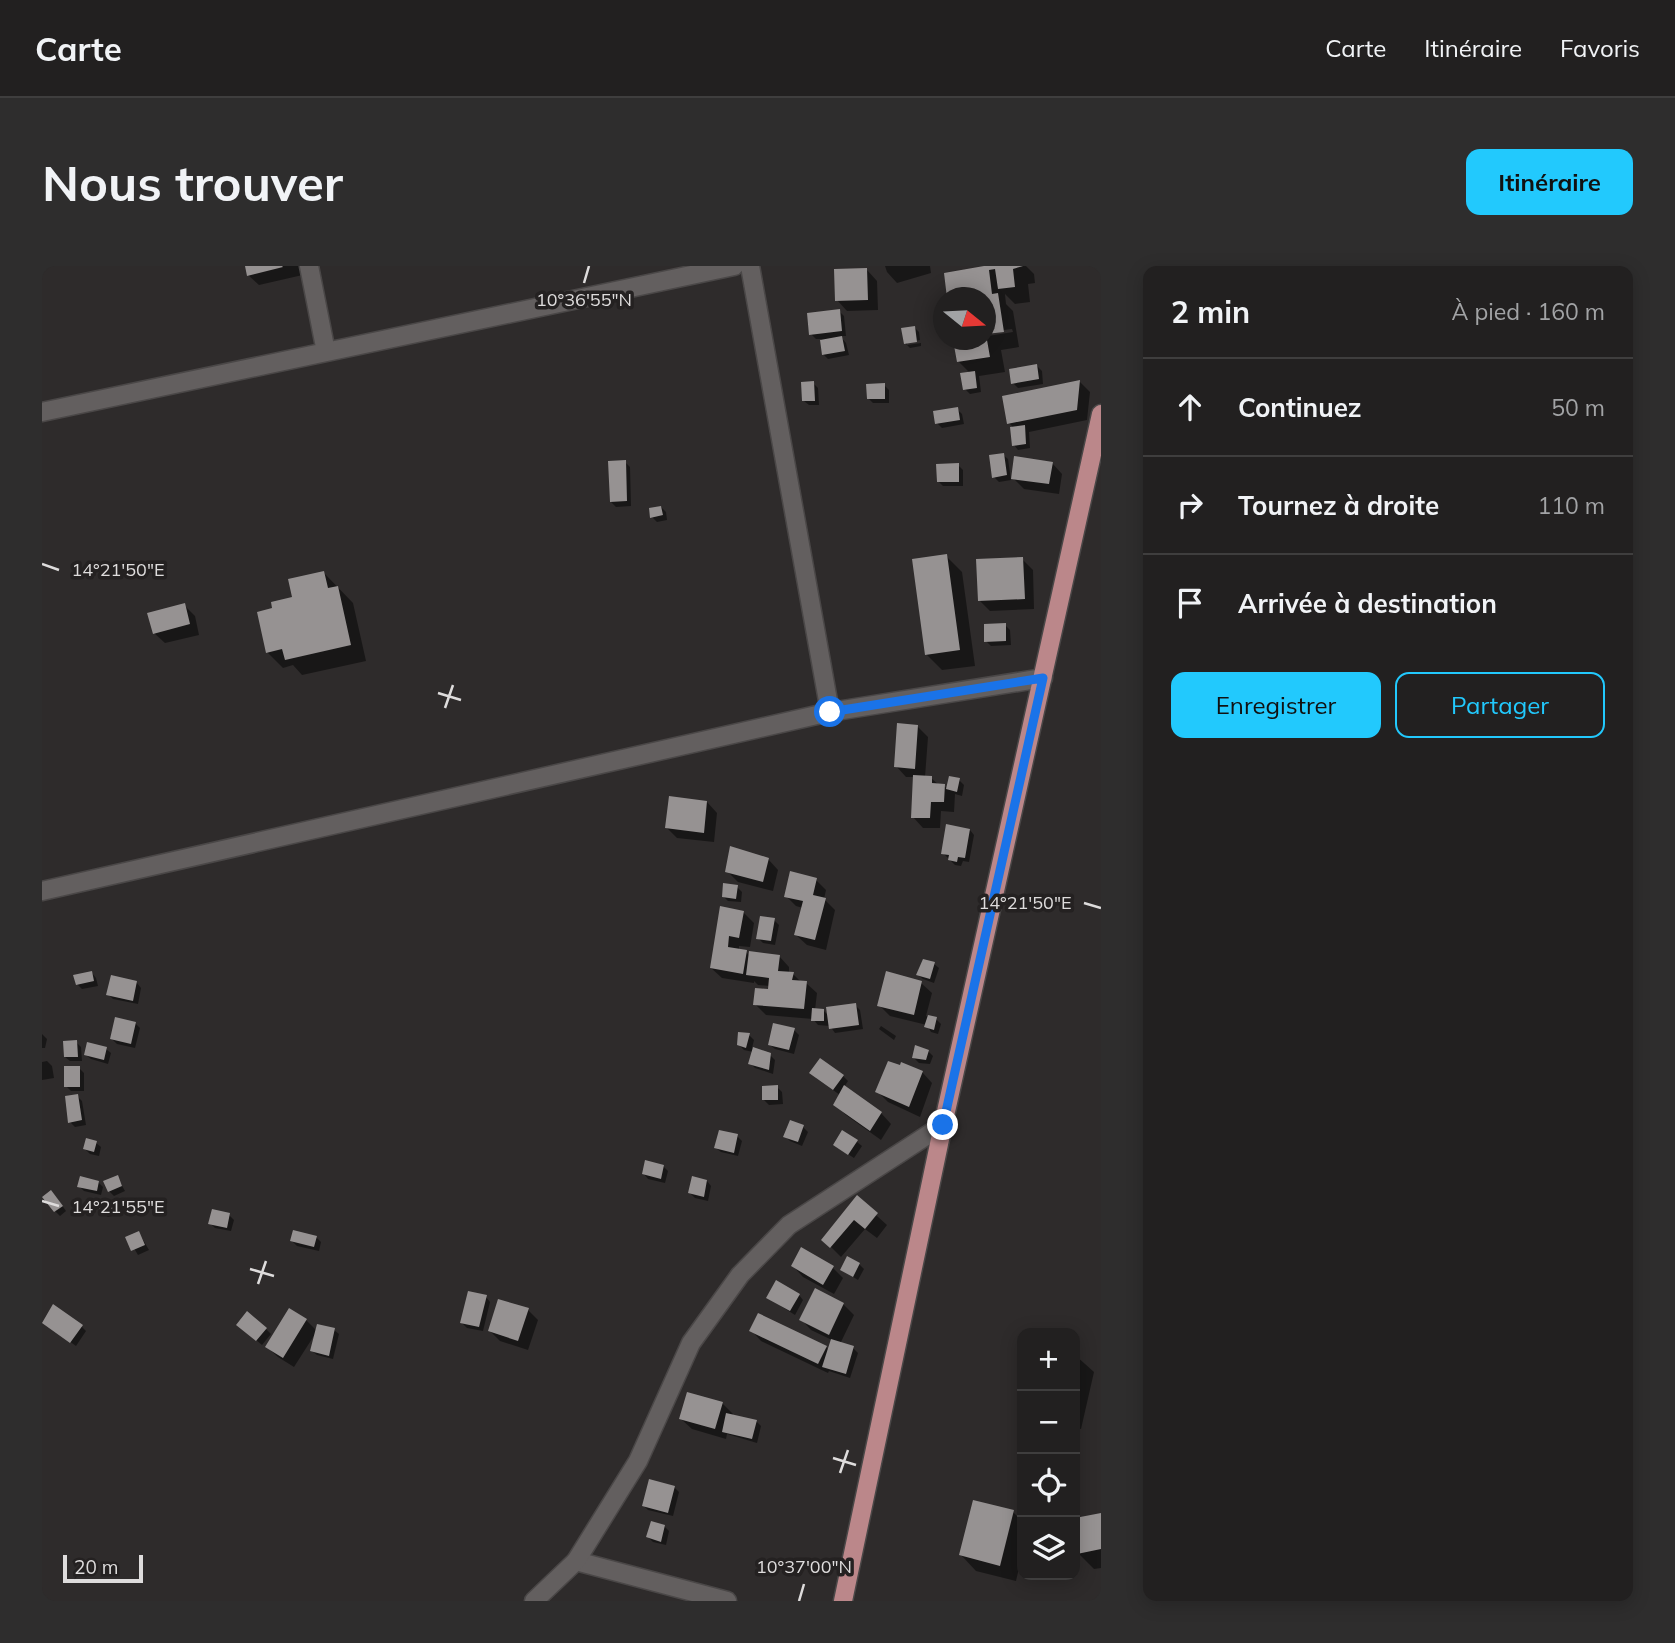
<!DOCTYPE html>
<html lang="fr">
<head>
<meta charset="utf-8">
<style>
  :root { --surface:#222020; --page:#2e2d2d; --text:#f1f3f6; --muted:#a2a3a5; --line:#3f3e3e; --accent:#22c9fd }
  body { margin:0; font-family:Mulish,sans-serif; background:var(--page); color:var(--text) }
  .controls { position:absolute; right:21px; bottom:21px; display:grid; overflow:hidden; border-radius:14px; box-shadow:0 4px 18px #0003 }
  .controls button { width:63px; height:63px; display:grid; place-items:center; padding:0; border:0; border-bottom:2px solid var(--line); background:var(--surface); color:var(--text); font:35px sans-serif }
  .compass { position:absolute; left:891px; top:21px; width:63px; height:63px; border-radius:50%; background:var(--surface); box-shadow:0 4px 18px #0003; rotate:108deg }
  .scale { position:absolute; left:21px; bottom:18px; width:80px; box-sizing:border-box; padding-left:7px; border:4px solid #dedcdc; border-top:0; font-size:19px; line-height:24px; white-space:nowrap; color:#dedcdc; -webkit-text-stroke:5px #242121; paint-order:stroke }
  .stop { position:absolute; width:21px; height:21px; margin:-16px; border:5px solid #1a73e8; border-radius:50%; background:#fff }
  .stop.end { background:#1a73e8; border-color:#fff; box-shadow:0 2px 7px #0008 }
  .list { margin:0; padding:0; list-style:none }
  h2 { display:flex; justify-content:space-between; align-items:center; height:91px; margin:0; padding:0 28px; font-size:30px }
  h2 small { font-size:23px; font-weight:400; color:var(--muted) }
  .list li { display:grid; grid-template-columns:46px 1fr auto; gap:21px; align-items:center; box-sizing:border-box; height:98px; padding:0 28px; border-top:2px solid var(--line) }
  .list b { display:block; font-size:26px; white-space:nowrap }
  .list em { font-size:23px; font-style:normal; color:var(--muted) }
  .actions { display:flex; gap:14px; padding:21px 28px }
  .actions a { flex:1; padding:16px 0; border:2px solid var(--accent); border-radius:14px; text-align:center; font-size:24px; color:var(--accent) }
  .actions .main { background:var(--accent); color:#111 }
  .icon { flex:none; width:38px; height:38px; fill:none; stroke:currentColor; stroke-width:2; stroke-linecap:round; stroke-linejoin:round }
  .map { position:relative; flex:none; width:1059px; height:1335px; overflow:hidden; border-radius:14px }
  header { display:flex; align-items:center; gap:42px; box-sizing:border-box; height:98px; padding:0 35px; background:var(--surface); border-bottom:2px solid var(--line) }
  header strong { font-size:33px }
  nav { display:flex; gap:38px; margin-inline-start:auto; font-size:24px }
  .intro { display:flex; align-items:center; justify-content:space-between; box-sizing:border-box; height:168px; padding:0 42px }
  h1 { margin:0; font-size:49px }
  .button { padding:18px 32px; border-radius:14px; background:var(--accent); color:#111; font-size:24px; font-weight:700 }
  main { display:flex; gap:42px; padding:0 42px }
  aside { flex:1; background:var(--surface); border-radius:14px; box-shadow:0 4px 18px #0003 }
  .map>svg:first-child { display:block }
  .shadow { fill:#0007; fill-rule:evenodd }
  .building { fill:#969292 }
  .lines { fill:none; stroke-linecap:round; stroke-linejoin:round }
  .minor-casing { stroke:#4a4747; stroke-width:21 }
  .secondary-casing { stroke:#4a4747; stroke-width:21 }
  .primary-casing { stroke:#4a4747; stroke-width:21 }
  .minor { stroke:#635f5f; stroke-width:18 }
  .secondary { stroke:#635f5f; stroke-width:18 }
  .primary { stroke:#bb878a; stroke-width:18 }
  .route { stroke:#1a73e8; stroke-width:9 }
  .ticks { fill:none; stroke:#dedcdc; stroke-width:2.5 }
  .ticks-label { font-size:18px; text-anchor:middle; fill:#dedcdc; stroke:#242121; stroke-width:7; stroke-linejoin:round; paint-order:stroke }
</style>
</head>
<body>
<header>
<strong>Carte</strong>
<nav><a>Carte</a><a>Itinéraire</a><a>Favoris</a></nav>
</header>
<div class="intro"><h1>Nous trouver</h1><a class="button">Itinéraire</a></div>
<main>
<div class="map">
<svg width="1059" height="1335" viewBox="0 0 1059 1335">
  <rect width="100%" height="100%" fill="#2e2b2b"/>
  <path class="shadow" d="M204,0H263L265,8L217,19L206,9Z
    M843,0H888L889,7L855,17L845,6Z
    M944,0H984L992,8L993,17L986,18L988,36L973,38L963,28L964,38L971,45L977,81L959,84L963,106L937,110L939,126L928,128L923,123L928,107L916,95L913,74H944ZM970,63L971,66L946,70V66Z
    M825,4L835,15L836,44L805,45L795,34Z
    M797,45L802,50L804,70H798L804,77L807,89L786,93L781,88L779,73H774L769,68Z
    M872,61L877,66L878,74L865,76V79L863,77Z
    M879,77V80L868,82L865,79Z
    M995,100L1000,105L1001,118L976,122L971,117Z
    M1038,116L1048,126L1045,154L987,166L988,182L976,184L972,179L970,160L967,157L962,131Z
    M771,117L776,122L777,139H767L762,135Z
    M842,119L847,124V137H831L826,132Z
    M915,143L920,148L922,158L900,162L895,157Z
    M961,189L966,193L969,214L957,216L952,211Z
    M583,196L588,201L589,240L574,241L569,236Z
    M1010,197L1020,208L1017,228L982,223L971,212Z
    M916,199L921,204V220H901L896,215Z
    M619,241L624,246L625,254L615,256L610,251Z
    M904,290L920,306L933,400L900,404L884,388Z
    M980,293L991,304L992,343L948,345L938,335Z
    M282,307L311,337L324,395L260,409L251,399L241,402L225,386L232,344L252,333Z
    M142,339L153,350L157,369L123,377L112,367Z
    M963,359L968,364L969,379L949,380L944,375Z
    M875,460L886,471L883,511L889,512L897,519L902,520L906,523L917,514L922,519L920,530L913,528L912,546L899,545L898,562H881L871,551L872,511H864L854,500Z
    M665,536L675,547L672,576L635,572L625,562Z
    M928,564L932,569L927,596L921,595L919,600L913,599L901,587Z
    M726,593L736,604L731,625L696,616L685,605Z
    M774,614L784,624L782,633L793,644L784,684L765,679L754,669L761,642L754,640L744,630Z
    M695,621L700,626L699,636L686,635L681,630Z
    M681,643L701,646L712,657L708,681L697,680V685L704,686L708,690H737L747,701V707L751,708L759,716L764,717L775,727L773,744H781L787,750L813,739L818,744L821,763L793,767L788,760L776,759L771,753L724,749L713,738L728,725V720L716,719L712,715V717L680,712L669,702Z
    M732,654L737,659L733,679L721,677L716,672Z
    M892,698L897,702L892,717L881,713L876,709Z
    M50,707L54,712L56,720L40,723L35,718Z
    M95,717L99,722L96,738L71,733L66,728Z
    M879,717L890,727L884,750L894,753L899,758L896,768L889,766L885,759L848,750L837,739Z
    M93,757L98,762L93,782L75,778L70,773Z
    M839,760L854,770L852,774L837,763Z
    M752,764L757,769L752,788L733,783L728,779Z
    M0,768L5,773L3,782H0Z
    M707,769L712,774L710,782L728,789L733,794L731,808L713,802L708,797L711,786L702,784L697,779Z
    M34,776L39,781L40,795H28L23,791Z
    M64,783L69,787L66,798L49,793L44,789Z
    M886,785L891,790L888,798L877,797L872,792Z
    M5,795L10,800L12,812L0,814V796Z
    M37,802L42,807V825H29L24,820Z
    M880,806L890,817L878,851L846,836L836,826Z
    M801,810L806,815L802,821L839,847L849,858L839,874L804,849L793,838L798,829L774,812Z
    M735,821L740,826L741,838L727,839L722,834Z
    M35,830L40,835L44,859L33,861L28,856Z
    M761,861L766,866L760,880L748,875L744,871Z
    M695,870L700,875L696,890L679,886L674,882Z
    M815,876L820,880L812,892L798,883Z
    M54,877L59,881L57,890L48,888L43,883Z
    M621,900L626,905L623,917L606,913L602,908Z
    M75,911L83,925L72,930L67,925Z
    M665,915L669,920L666,935L653,932L648,927Z
    M56,916L61,921L59,929L42,925L37,920Z
    M14,931L24,945L18,950L13,945Z
    M815,932L845,959L835,972L823,963L799,991L781,973Z
    M72,935L79,947L66,951L61,947Z
    M187,949L192,954L189,965L173,962L168,957Z
    M97,967L107,984L96,989L86,972Z
    M274,971L279,976L277,985L255,980L250,975Z
    M817,998L822,1003L816,1014L800,1004Z
    M751,1000L791,1002L801,1012L792,1028L761,1011Z
    M757,1029L761,1034L753,1049L726,1032Z
    M444,1031L448,1036L441,1065L425,1062L420,1057Z
    M801,1038L812,1049L798,1078L811,1082L816,1087L808,1112L787,1105L786,1107L719,1075L709,1064L784,1081L787,1085L790,1074L769,1064L759,1053Z
    M486,1044L496,1054L486,1084L458,1075L448,1065Z
    M264,1054L275,1065L252,1101L236,1091L225,1081Z
    M6,1060L40,1061L44,1065L34,1080Z
    M201,1063H224L229,1068L220,1079Z
    M292,1064L297,1068L291,1093L275,1089L270,1085Z
    M1033,1089L1052,1106L1039,1163L1033,1162Z
    M680,1137L691,1148L690,1150L714,1155L719,1160L715,1177L685,1168L684,1173L650,1163L639,1153Z
    M632,1221L637,1226L631,1250L606,1244L601,1239Z
    M971,1246L980,1255V1289L974,1315L934,1305L919,1289Z
    M1059,1248V1302L1052,1303L1036,1287L1033,1254Z
    M622,1260L627,1265L624,1279L611,1276L606,1271Z"/>
  <path class="building" d="M203,0H240L241,1L205,10Z
    M942,0H981L971,3L973,21L956,23L953,3L947,4L950,28L956,27L962,66L944,68V32H905L902,7Z
    M825,2L826,34L793,35L792,3Z
    M798,43L800,65L767,69L765,47Z
    M873,60L875,76L862,78L859,62Z
    M800,70L803,85L780,89L778,74Z
    M911,74H945L948,91L915,96Z
    M995,98L997,113L969,118L967,103Z
    M933,105L935,122L921,124L918,107Z
    M1038,114L1035,144L965,158L960,130Z
    M772,115L773,135H760L759,116Z
    M843,117V133H825L824,118Z
    M916,141L918,154L893,158L891,145Z
    M983,159L984,178L970,180L968,161Z
    M962,187L965,209L950,212L947,189Z
    M972,190L1011,196L1007,218L969,213Z
    M584,194L585,235L568,236L566,195Z
    M917,197V216H895L894,198Z
    M619,240L621,249L608,252L607,242Z
    M905,288L918,384L883,389L870,293Z
    M981,291L983,333L936,335L934,293Z
    M282,305L286,322L296,320L309,379L243,394L240,383L224,387L215,346L230,342L229,336L250,331L246,313Z
    M143,337L148,358L111,368L105,347Z
    M964,357V375L942,376V358Z
    M855,457L876,459L873,503L852,501Z
    M871,509L890,510V517L903,518L902,536H889L888,552H869Z
    M907,510L918,512L915,526L904,523Z
    M627,530L665,535L662,567L623,562Z
    M904,558L928,563L923,592L916,591L915,596L906,594L907,589L899,588Z
    M688,580L727,592L721,616L683,606Z
    M748,605L775,612L771,629L784,632L773,674L752,669L761,635L742,631Z
    M681,617L696,619L694,633L680,631Z
    M678,640L702,645L697,672L687,670L686,681L705,684L701,708L668,702Z
    M718,650L733,652L729,675L714,673Z
    M707,685L738,689L736,705L752,706L750,714L765,715L762,743L711,739L713,722L726,723L727,712L704,709Z
    M881,693L893,696L888,713L874,709Z
    M50,705L52,715L34,719L31,709Z
    M844,705L880,715L872,749L835,740Z
    M69,709L95,715L91,735L64,729Z
    M814,737L817,759L787,763L784,741Z
    M770,742L782,743V755H769Z
    M886,749L895,751L892,764L882,761Z
    M73,751L94,756L89,778L68,773Z
    M731,757L753,762L747,784L726,779Z
    M696,766L708,767L704,782L695,779Z
    M35,774L36,791H22L21,775Z
    M45,776L65,781L62,794L42,789Z
    M873,779L887,784L884,794L870,792Z
    M711,781L729,787L727,804L706,798Z
    M778,792L802,809L791,824L767,807Z
    M846,795L858,799L859,796L881,805L867,841L833,826Z
    M22,800H38V821H22Z
    M736,819V834H720V820Z
    M802,819L840,846L828,865L791,839Z
    M36,828L40,854L26,857L23,830Z
    M748,854L762,859L756,876L741,871Z
    M677,864L696,868L692,887L672,882Z
    M800,864L816,874L806,889L791,879Z
    M44,872L55,875L52,886L41,883Z
    M603,894L622,899L619,913L600,908Z
    M76,909L80,920L66,926L61,915Z
    M38,910L57,915L55,925L35,921Z
    M650,910L665,914L662,931L646,927Z
    M9,924L21,940L12,946L0,931Z
    M815,929L836,947L823,963L812,954L788,982L779,974Z
    M73,933L76,942L59,948L56,939Z
    M170,943L188,947L185,962L166,958Z
    M251,964L275,970L272,981L248,975Z
    M97,965L103,979L89,985L83,971Z
    M759,981L792,1000L781,1019L749,1000Z
    M805,990L818,997L811,1011L798,1004Z
    M734,1014L758,1028L748,1045L724,1032Z
    M773,1022L802,1037L787,1069L757,1054Z
    M426,1025L445,1029L437,1061L418,1057Z
    M456,1033L487,1042L476,1075L446,1065Z
    M11,1038L41,1059L28,1077L0,1057Z
    M247,1042L265,1053L241,1092L223,1081Z
    M205,1045L225,1062L214,1075L194,1059Z
    M716,1047L785,1080L776,1098L707,1065Z
    M275,1058L293,1062L287,1090L268,1085Z
    M789,1073L812,1080L804,1108L780,1101Z
    M645,1126L681,1136L673,1163L637,1153Z
    M684,1147L715,1154L710,1173L680,1166Z
    M607,1213L633,1220L626,1247L600,1240Z
    M931,1234L972,1244L958,1300L917,1289Z
    M1059,1247V1283L1035,1288L1033,1252Z
    M609,1255L623,1259L619,1276L604,1271Z"/>
  <g class="lines">
    <g class="minor-casing">
      <path id="minor" d="M267,0L284,86
        M708,0L788,446
        M0,146L692,0
        M0,625L788,446L1001,412
        M534,1295L685,1335"/>
    </g>
    <g class="secondary-casing">
      <path id="secondary" d="M492,1335L534,1295L596,1195L649,1077L698,1009L747,959L901,859"/>
    </g>
    <g class="primary-casing">
      <path id="primary" d="M801,1335L901,859L1059,148"/>
    </g>
    <use href="#minor" class="minor"/>
    <use href="#secondary" class="secondary"/>
    <use href="#primary" class="primary"/>
  </g>
  <g class="lines">
    <path class="route" d="M788,446L1001,412L901,859"/>
  </g>
  <path class="ticks" d="M542,17L547,0M0,298L17,304M396,427L419,434M403,442L411,419M1042,637L1059,642M0,935L17,940M208,1003L232,1010M216,1018L224,995M791,1192L814,1199M798,1207L806,1184M757,1335L762,1318"/>
  <g class="ticks-label">
    <text x="542" y="40">10°36'55"N</text>
    <text x="76" y="310">14°21'50"E</text>
    <text x="983" y="643">14°21'50"E</text>
    <text x="76" y="947">14°21'55"E</text>
    <text x="762" y="1307">10°37'00"N</text>
  </g>
</svg>
<div class="controls">
<button>+</button>
<button>−</button>
<button><svg class="icon" aria-label="locate" viewBox="0 0 24 24"><circle cx="12" cy="12" r="6"/><path d="M12 2v4M12 18v4M2 12h4M18 12h4"/></svg></button>
<button><svg class="icon" aria-label="layers" viewBox="0 0 24 24"><path d="M12 4l9 5-9 5-9-5zM3 14l9 5 9-5"/></svg></button>
</div>
<svg class="compass" viewBox="-18 -18 36 36"><path d="M0-13l5 13h-10z" fill="#e53935"/><path d="M0 13l5-13h-10z" fill="#a2a3a5"/></svg>
<div class="scale">20 m</div>
<div class="stop" style="left:788px;top:446px"></div>
<div class="stop end" style="left:901px;top:859px"></div>
</div>
<aside>
<h2>2 min<small>À pied · 160 m</small></h2>
<ul class="list">
<li><svg class="icon" aria-label="ahead" viewBox="0 0 24 24"><path d="M12 20V5M6 11l6-6 6 6"/></svg><div><b>Continuez</b></div><em>50 m</em></li>
<li><svg class="icon" aria-label="right" viewBox="0 0 24 24"><path d="M7 20v-9h11M14 6l5 5-5 5"/></svg><div><b>Tournez à droite</b></div><em>110 m</em></li>
<li><svg class="icon" aria-label="arrive" viewBox="0 0 24 24"><path d="M6 21V4h12l-3 4 3 4H6"/></svg><div><b>Arrivée à destination</b></div></li>
</ul>
<div class="actions"><a class="main">Enregistrer</a><a>Partager</a></div>
</aside>
</main>
</body>
</html>
